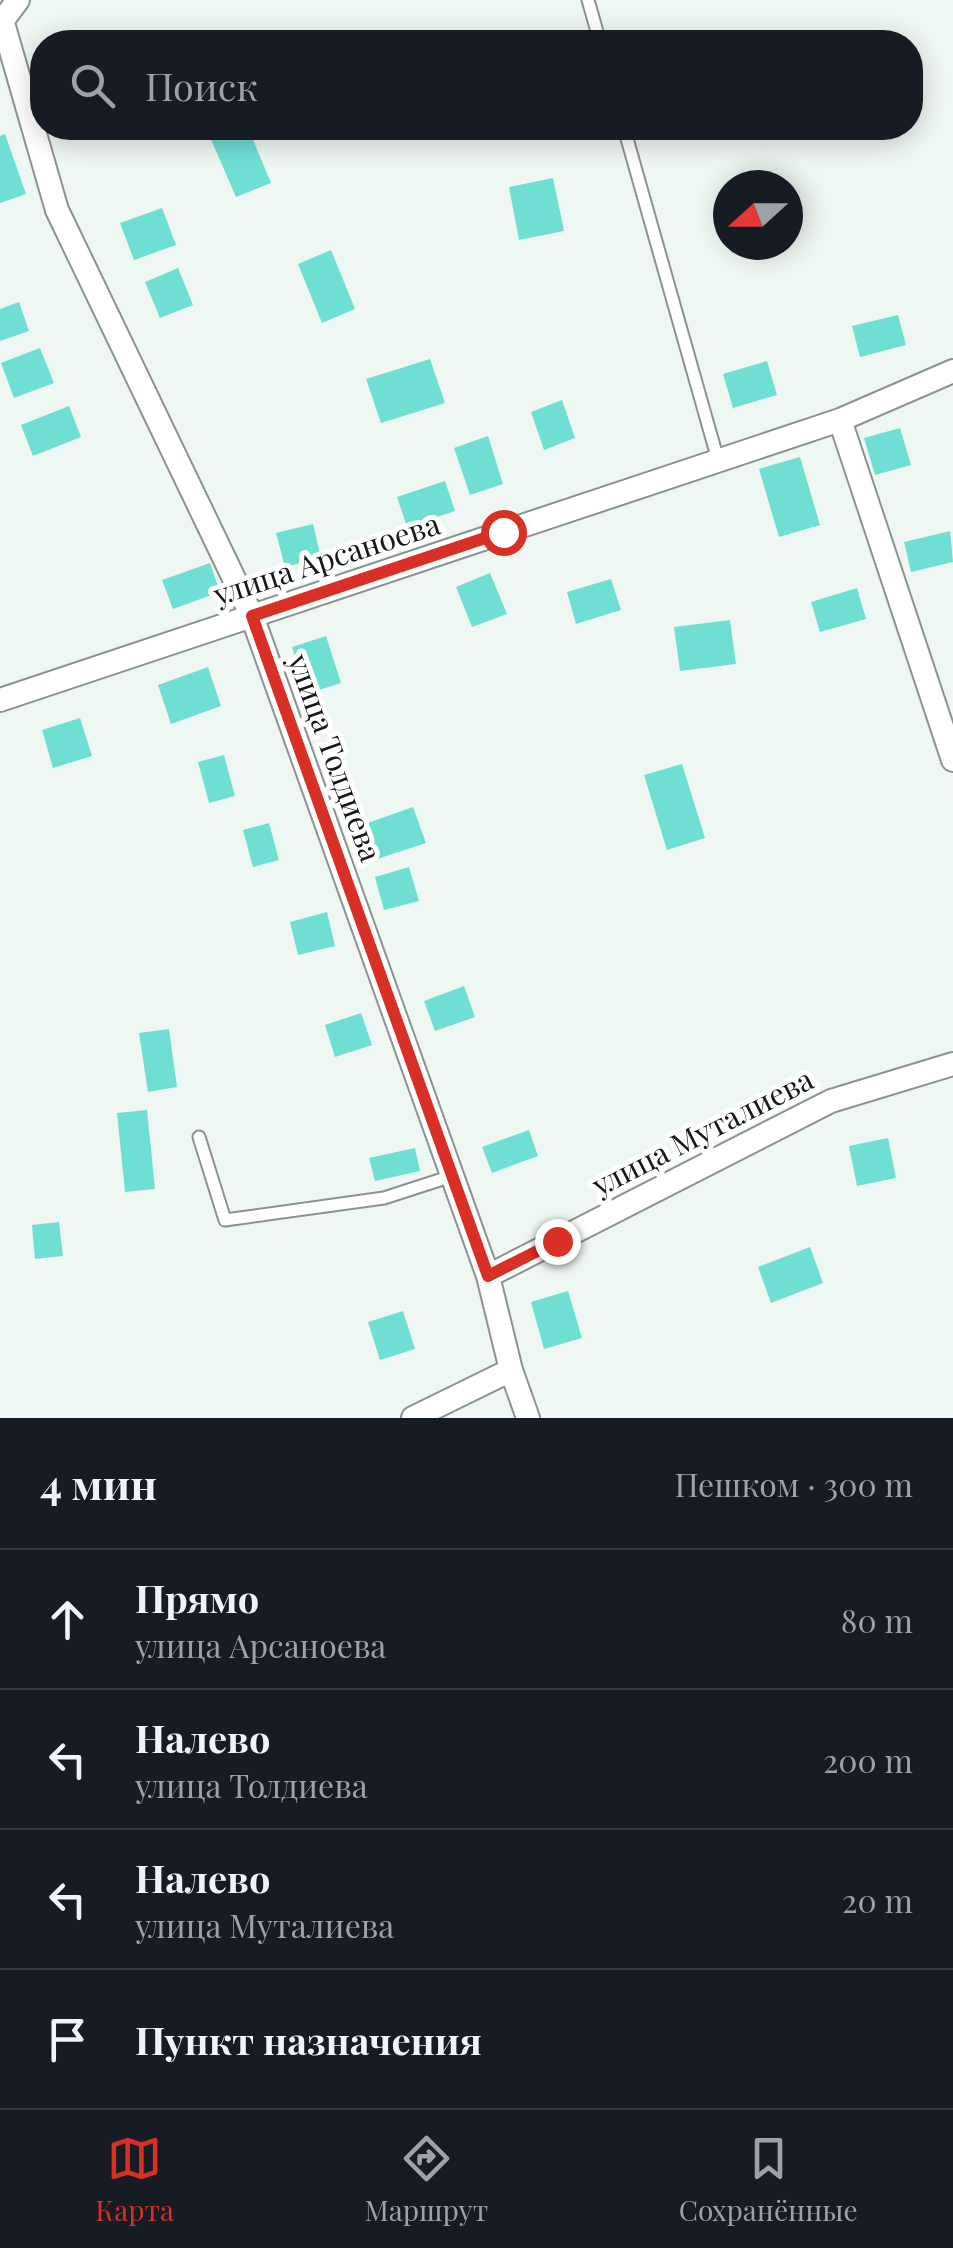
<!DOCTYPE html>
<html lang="ru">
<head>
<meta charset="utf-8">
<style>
  :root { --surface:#171b24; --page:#242831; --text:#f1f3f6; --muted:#9ea1a6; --line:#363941; --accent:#d93025 }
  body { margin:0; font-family:"Playfair Display",serif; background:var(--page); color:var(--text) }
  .compass { position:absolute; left:713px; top:170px; width:90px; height:90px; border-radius:50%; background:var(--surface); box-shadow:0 5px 25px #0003; rotate:249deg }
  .stop { position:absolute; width:30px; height:30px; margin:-22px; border:8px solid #d93025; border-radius:50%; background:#fff }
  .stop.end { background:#d93025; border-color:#fff; box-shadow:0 2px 10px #0008 }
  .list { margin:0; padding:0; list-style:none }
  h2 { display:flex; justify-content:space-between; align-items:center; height:130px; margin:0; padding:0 40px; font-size:42px }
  h2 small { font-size:32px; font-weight:400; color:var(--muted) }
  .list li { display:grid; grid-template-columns:65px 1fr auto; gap:30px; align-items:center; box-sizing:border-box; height:140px; padding:0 40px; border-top:2px solid var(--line) }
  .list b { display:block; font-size:38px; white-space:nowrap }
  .list p { margin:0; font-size:32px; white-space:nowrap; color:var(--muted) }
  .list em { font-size:32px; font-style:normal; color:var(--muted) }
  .icon { flex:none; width:55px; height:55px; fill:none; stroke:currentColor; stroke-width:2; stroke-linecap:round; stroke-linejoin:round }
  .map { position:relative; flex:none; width:953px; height:1418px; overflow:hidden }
  .search { position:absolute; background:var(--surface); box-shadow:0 5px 25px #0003; left:30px; right:30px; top:30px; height:110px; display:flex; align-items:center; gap:25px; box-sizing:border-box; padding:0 35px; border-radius:40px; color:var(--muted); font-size:38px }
  .sheet { height:690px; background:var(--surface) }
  nav { display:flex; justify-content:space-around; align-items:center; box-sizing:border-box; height:140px; border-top:2px solid var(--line); background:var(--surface); font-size:28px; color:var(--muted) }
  nav a { display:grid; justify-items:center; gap:5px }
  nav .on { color:var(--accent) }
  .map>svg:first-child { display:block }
  .building { fill:#6fdfd4 }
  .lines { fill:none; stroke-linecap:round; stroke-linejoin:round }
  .service-casing { stroke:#8b938f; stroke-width:15 }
  .minor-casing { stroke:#8b938f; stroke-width:26 }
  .service { stroke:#fff; stroke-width:11 }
  .minor { stroke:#fff; stroke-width:22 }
  .route { stroke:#d93025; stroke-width:12 }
  .labels { text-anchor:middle; stroke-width:10; stroke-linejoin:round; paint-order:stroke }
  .street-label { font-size:30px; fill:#161918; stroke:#fff }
</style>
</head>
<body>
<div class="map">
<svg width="953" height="1418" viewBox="0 0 953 1418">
  <rect width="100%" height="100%" fill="#eef7f2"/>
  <path class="building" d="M206,128H248L271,183L236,197Z
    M5,134L26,194L0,203V136Z
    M553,178L564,231L519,240L509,187Z
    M162,208L176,245L134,260L120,223Z
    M331,250L355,309L322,323L298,264Z
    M178,268L193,305L160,318L145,282Z
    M19,302L29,331L0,341V309Z
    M898,315L906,345L860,357L852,326Z
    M40,348L54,383L14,398L1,363Z
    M430,359L445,403L381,423L366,379Z
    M767,361L777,395L733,408L723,374Z
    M562,400L575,438L544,450L531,412Z
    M69,406L81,437L33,456L21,425Z
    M900,428L911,465L875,475L864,438Z
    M488,436L503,484L470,495L454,448Z
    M800,457L820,525L779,537L759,469Z
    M445,481L455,511L407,527L397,497Z
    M313,524L321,558L285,567L276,533Z
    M950,531L953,562L911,572L904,542Z
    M210,563L220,592L173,609L162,580Z
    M490,573L507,614L472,627L456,587Z
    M611,579L621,610L576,624L567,592Z
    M857,588L866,619L820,632L811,602Z
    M730,620L736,664L680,671L674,627Z
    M326,636L341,683L306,694L292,647Z
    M208,667L221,706L171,724L158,685Z
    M80,718L92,756L53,768L42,730Z
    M224,755L235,796L209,803L198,762Z
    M682,764L705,838L667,850L644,775Z
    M413,807L426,843L371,861L359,826Z
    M269,823L279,860L253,867L243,830Z
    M409,867L419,901L384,910L375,877Z
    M327,912L335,946L298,955L290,922Z
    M464,986L475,1017L435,1031L424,1001Z
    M361,1013L372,1045L335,1057L325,1025Z
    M169,1029L177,1087L148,1092L139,1033Z
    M147,1110L155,1189L125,1192L117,1113Z
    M529,1130L538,1156L492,1173L482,1147Z
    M888,1138L896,1178L857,1186L849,1146Z
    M415,1148L420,1171L375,1181L369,1158Z
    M59,1222L63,1256L35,1259L32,1225Z
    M810,1247L823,1283L771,1303L758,1267Z
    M568,1291L582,1338L544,1349L531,1302Z
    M403,1311L415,1349L380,1360L368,1322Z"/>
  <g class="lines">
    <g class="service-casing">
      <path id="service" d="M588,0L600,42
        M624,128L718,460
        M199,1137L225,1220L384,1198L452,1176"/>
    </g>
    <g class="minor-casing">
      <path id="minor" d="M3,23L57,210L252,616L488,1276L511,1370L528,1418
        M0,24L18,0
        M840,420L953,760
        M0,700L840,420L953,371
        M488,1276L831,1101L953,1064
        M413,1418L511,1370"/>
    </g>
    <use href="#service" class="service"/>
    <use href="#minor" class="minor"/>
  </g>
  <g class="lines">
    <path class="route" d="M503,532L252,616L488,1276L557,1241"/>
  </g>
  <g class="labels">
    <g class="street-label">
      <text transform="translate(327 560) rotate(-18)" y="10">улица Арсаноева</text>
      <text transform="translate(334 758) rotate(70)" y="10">улица Толдиева</text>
      <text transform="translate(703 1133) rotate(-27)" y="10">улица Муталиева</text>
    </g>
  </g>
</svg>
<svg class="compass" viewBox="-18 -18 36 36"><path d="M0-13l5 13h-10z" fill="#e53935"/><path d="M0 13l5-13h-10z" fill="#9ea1a6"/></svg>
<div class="stop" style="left:503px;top:532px"></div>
<div class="stop end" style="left:557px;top:1241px"></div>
<div class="search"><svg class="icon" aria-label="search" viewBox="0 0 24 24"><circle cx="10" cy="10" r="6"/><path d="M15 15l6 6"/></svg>Поиск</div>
</div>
<section class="sheet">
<h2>4 мин<small>Пешком · 300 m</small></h2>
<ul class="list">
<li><svg class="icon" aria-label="ahead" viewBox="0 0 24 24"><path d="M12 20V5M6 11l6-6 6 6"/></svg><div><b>Прямо</b><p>улица Арсаноева</p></div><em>80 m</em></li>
<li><svg class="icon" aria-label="left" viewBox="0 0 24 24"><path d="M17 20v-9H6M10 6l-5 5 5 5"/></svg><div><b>Налево</b><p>улица Толдиева</p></div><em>200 m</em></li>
<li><svg class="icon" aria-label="left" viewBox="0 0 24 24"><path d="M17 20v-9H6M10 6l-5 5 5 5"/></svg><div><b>Налево</b><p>улица Муталиева</p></div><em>20 m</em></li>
<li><svg class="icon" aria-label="arrive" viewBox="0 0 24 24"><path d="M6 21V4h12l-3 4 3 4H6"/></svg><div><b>Пункт назначения</b></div></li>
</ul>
</section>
<nav>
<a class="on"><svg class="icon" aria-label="map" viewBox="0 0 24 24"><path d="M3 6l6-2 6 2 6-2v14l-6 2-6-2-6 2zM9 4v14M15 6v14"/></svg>Карта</a>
<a><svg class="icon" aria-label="directions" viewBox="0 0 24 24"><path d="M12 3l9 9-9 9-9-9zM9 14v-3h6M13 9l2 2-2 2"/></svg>Маршрут</a>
<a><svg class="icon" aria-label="saved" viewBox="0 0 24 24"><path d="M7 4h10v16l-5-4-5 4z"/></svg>Сохранённые</a>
</nav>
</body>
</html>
